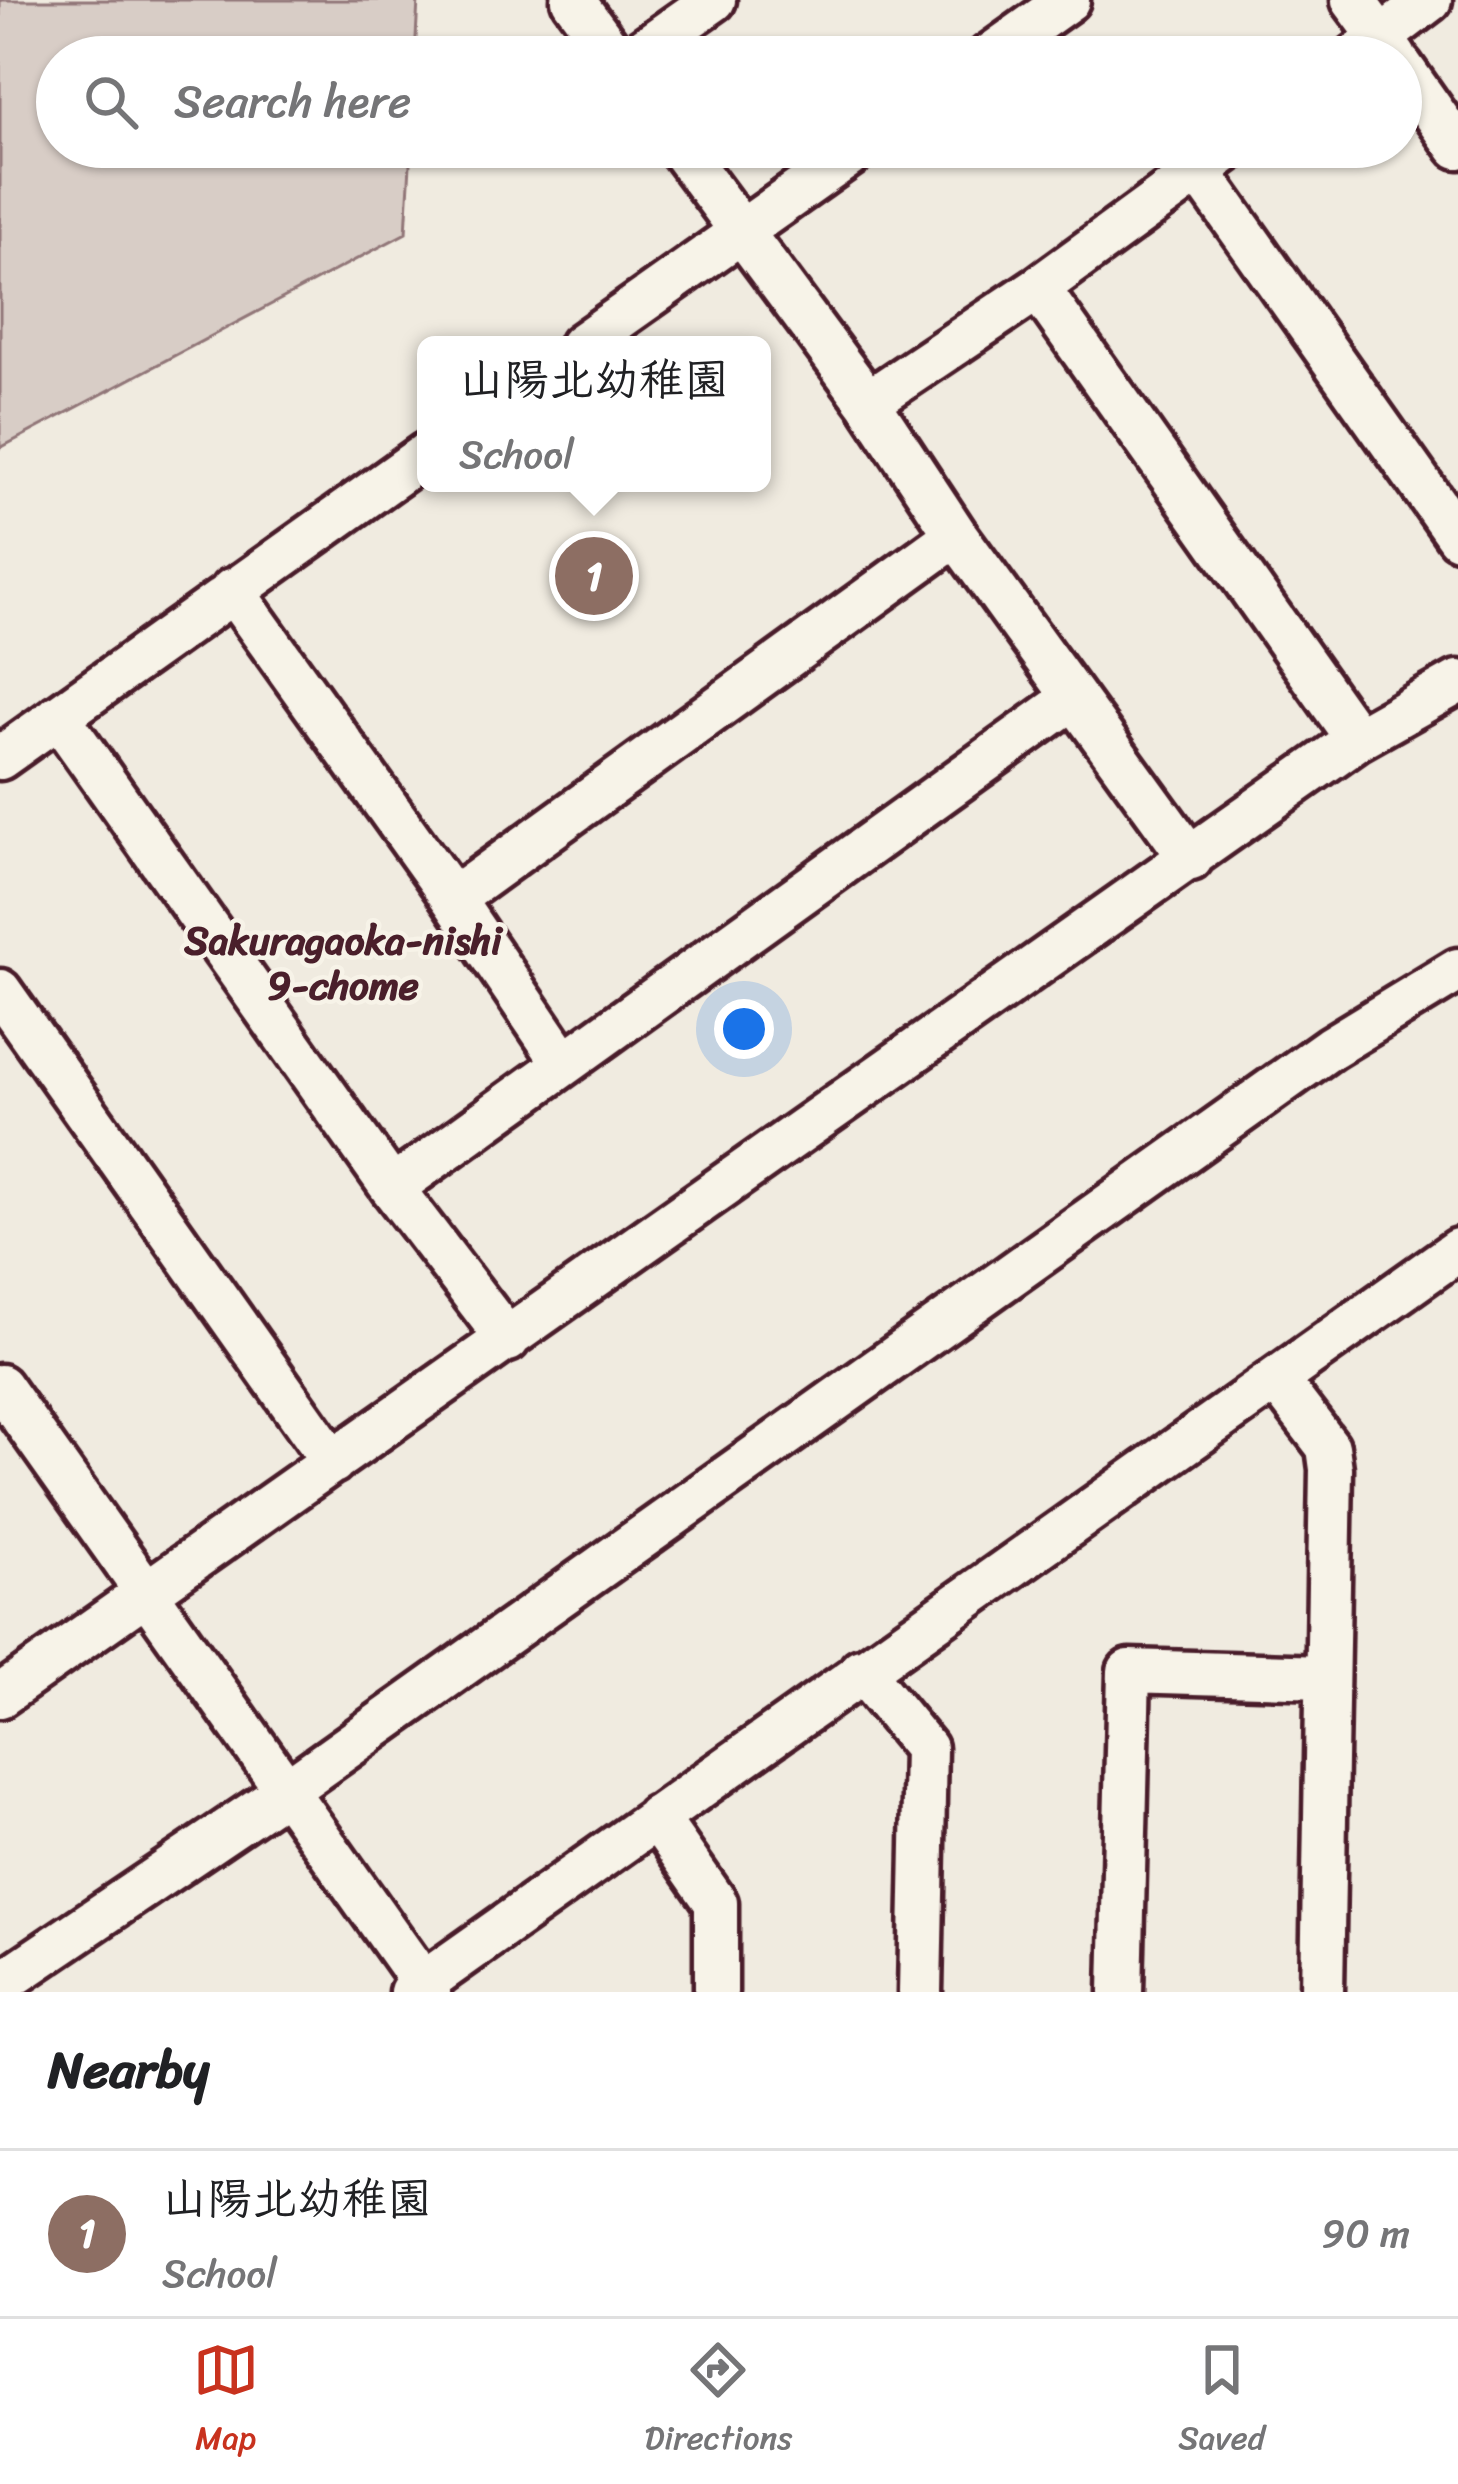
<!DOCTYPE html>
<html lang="en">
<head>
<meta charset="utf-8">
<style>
  :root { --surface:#fff; --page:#f2f2f2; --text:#202124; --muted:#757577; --line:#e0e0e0; --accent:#c8321e }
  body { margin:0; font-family:Sriracha,"Klee One",sans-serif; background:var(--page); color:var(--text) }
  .you { position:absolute; left:744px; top:1029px; width:42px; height:42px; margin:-30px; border:9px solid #fff; border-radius:50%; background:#1a73e8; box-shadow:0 0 0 18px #1a73e833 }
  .badge { display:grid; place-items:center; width:78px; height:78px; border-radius:50%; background:var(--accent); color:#fff; font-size:39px; font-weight:700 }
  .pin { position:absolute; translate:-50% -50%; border:6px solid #fff; box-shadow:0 3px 12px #0006 }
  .popup { position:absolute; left:417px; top:336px; width:354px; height:156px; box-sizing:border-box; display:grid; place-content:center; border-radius:18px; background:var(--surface); filter:drop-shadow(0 3px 9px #0005); font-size:39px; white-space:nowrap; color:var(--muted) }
  .popup b { font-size:45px; color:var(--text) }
  .popup::after { content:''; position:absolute; left:50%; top:100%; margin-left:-24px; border:24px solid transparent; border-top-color:var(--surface) }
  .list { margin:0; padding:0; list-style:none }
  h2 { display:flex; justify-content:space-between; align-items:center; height:156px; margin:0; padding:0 48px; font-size:51px }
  h2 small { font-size:39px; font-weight:400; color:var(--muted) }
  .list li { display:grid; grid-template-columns:78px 1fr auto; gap:36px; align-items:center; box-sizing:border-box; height:168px; padding:0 48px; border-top:3px solid var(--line) }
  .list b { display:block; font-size:45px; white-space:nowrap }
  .list p { margin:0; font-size:39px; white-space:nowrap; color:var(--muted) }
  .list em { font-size:39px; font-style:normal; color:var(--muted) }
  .icon { flex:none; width:66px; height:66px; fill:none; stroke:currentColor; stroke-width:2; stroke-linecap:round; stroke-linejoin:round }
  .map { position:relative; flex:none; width:1458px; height:1992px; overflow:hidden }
  .search { position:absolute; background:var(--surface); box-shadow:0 3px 9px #0004; left:36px; right:36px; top:36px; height:132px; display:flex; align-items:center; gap:30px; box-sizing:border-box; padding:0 42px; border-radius:66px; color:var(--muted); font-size:45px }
  .sheet { height:324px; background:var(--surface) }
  nav { display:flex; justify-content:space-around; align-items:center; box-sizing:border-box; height:168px; border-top:3px solid var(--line); background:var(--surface); font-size:33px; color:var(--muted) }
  nav a { display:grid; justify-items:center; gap:6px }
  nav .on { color:var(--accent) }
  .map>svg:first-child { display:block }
  .green { fill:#d8cdc6; stroke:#917678; stroke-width:3 }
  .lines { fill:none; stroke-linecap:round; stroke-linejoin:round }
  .minor-casing { stroke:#4a1f2b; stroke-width:51 }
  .minor { stroke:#f7f3e8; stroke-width:42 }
  .labels { text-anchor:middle; stroke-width:9; stroke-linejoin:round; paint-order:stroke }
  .neighbourhood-label { font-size:39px; font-weight:bold; fill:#4a1f2b; stroke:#f7f3e8 }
</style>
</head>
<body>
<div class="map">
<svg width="1458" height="1992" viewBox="0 0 1458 1992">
  <rect width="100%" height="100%" fill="#f0ebe0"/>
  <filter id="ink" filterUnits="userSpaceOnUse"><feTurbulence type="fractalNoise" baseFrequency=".00833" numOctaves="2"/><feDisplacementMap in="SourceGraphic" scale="24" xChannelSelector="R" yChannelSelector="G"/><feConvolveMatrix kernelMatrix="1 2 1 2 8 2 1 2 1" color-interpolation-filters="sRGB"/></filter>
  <g filter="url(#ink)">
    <path class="green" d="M0,0H418L415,57H57V147H411L406,233L0,448Z"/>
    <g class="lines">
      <g class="minor-casing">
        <path id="minor" d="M573,0L615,57
          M1353,0L1395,57
          M633,57L714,0
          M988,57L1068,0
          M1355,57L1430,0
          M1401,66L1458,147
          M679,147L868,402L956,535L1191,859
          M1199,171L1458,537
          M1038,288L1357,739
          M581,345L861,147
          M868,402L1038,288L1231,147
          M232,590L453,899L564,1063
          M58,716L392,1188L508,1340
          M0,758L426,454
          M453,899L956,535
          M0,991L333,1462
          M392,1188L1073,698
          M1276,1379L1328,1447L1331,1469L1322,1992
          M0,1386L429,1992
          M861,1670L925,1748L920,1992
          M0,1696L1357,739L1458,682
          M656,1817L716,1903V1992
          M0,1984L287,1790L1330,1048L1458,970
          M411,1992L1458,1250
          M1121,1992L1129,1671L1325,1677"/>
      </g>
      <use href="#minor" class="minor"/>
    </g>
  </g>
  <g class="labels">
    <g class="neighbourhood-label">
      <text x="343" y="954">Sakuragaoka-nishi<tspan x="343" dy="45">9-chome</tspan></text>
    </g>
  </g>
</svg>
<div class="you"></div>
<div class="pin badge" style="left:594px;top:576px;background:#8d6e63">1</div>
<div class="popup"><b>山陽北幼稚園</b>School</div>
<div class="search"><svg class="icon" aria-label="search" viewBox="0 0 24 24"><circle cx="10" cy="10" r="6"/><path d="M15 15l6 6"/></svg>Search here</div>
</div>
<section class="sheet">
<h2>Nearby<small></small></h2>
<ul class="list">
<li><span class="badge" style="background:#8d6e63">1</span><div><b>山陽北幼稚園</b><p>School</p></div><em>90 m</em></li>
</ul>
</section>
<nav>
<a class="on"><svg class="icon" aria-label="map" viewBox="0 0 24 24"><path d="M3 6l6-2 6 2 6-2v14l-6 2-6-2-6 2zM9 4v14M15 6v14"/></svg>Map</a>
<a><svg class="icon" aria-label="directions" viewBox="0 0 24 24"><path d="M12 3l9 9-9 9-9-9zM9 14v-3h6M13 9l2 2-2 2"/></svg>Directions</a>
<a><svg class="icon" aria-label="saved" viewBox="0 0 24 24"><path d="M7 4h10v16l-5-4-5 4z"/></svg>Saved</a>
</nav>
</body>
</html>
